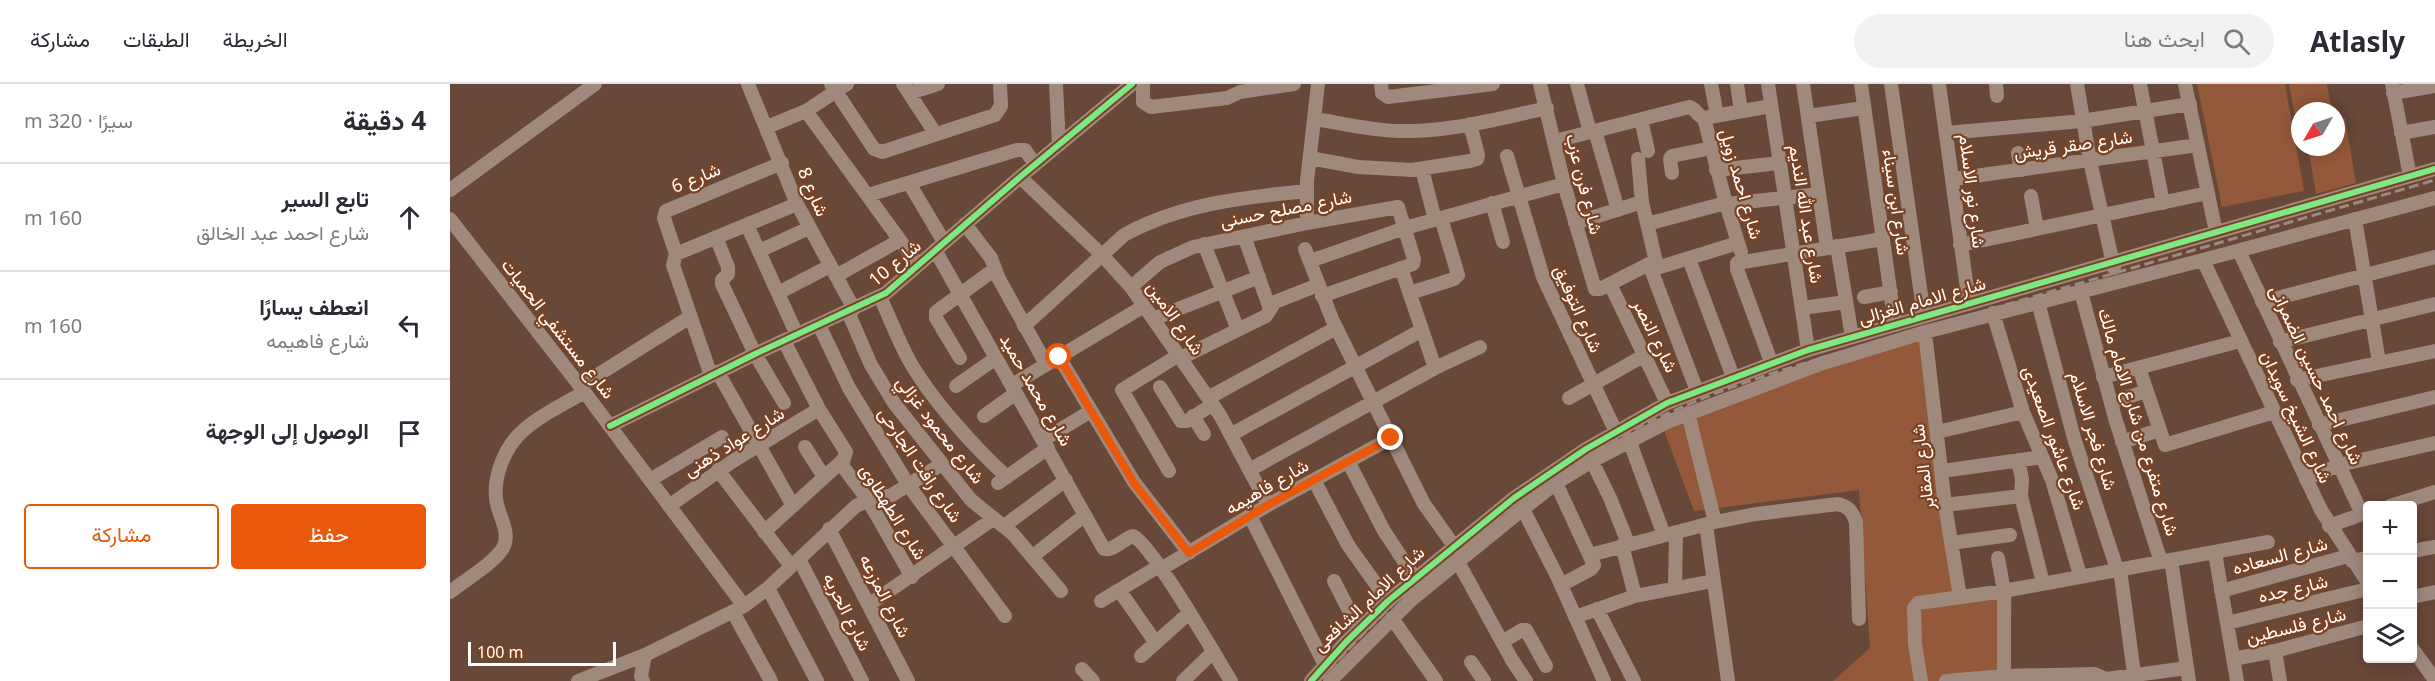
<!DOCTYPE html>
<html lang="ar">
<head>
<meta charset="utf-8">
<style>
  :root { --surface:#fff; --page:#f2f2f3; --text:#2b2b33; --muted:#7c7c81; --line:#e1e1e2; --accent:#ea580c }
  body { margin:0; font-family:"Noto Sans",Vazirmatn,sans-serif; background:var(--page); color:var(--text); direction:rtl }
  .controls { position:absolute; right:18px; bottom:18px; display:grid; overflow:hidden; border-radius:6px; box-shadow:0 3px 15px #0003 }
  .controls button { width:54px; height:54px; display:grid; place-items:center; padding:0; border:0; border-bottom:2px solid var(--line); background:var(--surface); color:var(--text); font:30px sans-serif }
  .compass { position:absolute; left:1841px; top:18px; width:54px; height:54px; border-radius:50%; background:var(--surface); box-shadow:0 3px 15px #0003; rotate:231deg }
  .scale { position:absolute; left:18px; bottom:15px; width:148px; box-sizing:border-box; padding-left:6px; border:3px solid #fff; border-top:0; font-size:16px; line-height:21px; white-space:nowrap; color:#fff; -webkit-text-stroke:4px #7c4224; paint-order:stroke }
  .stop { position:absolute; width:18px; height:18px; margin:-14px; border:4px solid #ea580c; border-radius:50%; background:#fff }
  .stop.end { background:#ea580c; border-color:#fff; box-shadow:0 2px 6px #0008 }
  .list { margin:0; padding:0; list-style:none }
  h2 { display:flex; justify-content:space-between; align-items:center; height:78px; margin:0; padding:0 24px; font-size:26px }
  h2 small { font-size:20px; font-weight:400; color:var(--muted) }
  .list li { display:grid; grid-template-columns:39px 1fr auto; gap:18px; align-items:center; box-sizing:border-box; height:108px; padding:0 24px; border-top:2px solid var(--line) }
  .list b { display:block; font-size:22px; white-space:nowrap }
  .list p { margin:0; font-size:20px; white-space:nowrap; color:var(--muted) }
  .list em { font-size:20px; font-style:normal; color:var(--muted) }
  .actions { display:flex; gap:12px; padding:18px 24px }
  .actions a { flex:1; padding:14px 0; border:2px solid var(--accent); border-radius:6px; text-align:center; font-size:21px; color:var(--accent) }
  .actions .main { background:var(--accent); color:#fff }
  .icon { flex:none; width:33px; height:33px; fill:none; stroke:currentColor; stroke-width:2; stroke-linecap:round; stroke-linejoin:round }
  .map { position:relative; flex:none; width:1985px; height:597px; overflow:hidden; direction:ltr }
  header { display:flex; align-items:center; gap:36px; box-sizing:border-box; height:84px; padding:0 30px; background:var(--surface); border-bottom:2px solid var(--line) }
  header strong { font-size:28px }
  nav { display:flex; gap:33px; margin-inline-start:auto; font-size:21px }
  .search { width:420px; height:54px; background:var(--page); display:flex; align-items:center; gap:15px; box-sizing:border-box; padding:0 21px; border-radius:33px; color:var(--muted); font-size:22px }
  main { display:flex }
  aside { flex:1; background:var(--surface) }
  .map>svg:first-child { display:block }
  .green { fill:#94583b }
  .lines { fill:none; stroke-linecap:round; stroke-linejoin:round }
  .minor { stroke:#9f897d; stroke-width:14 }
  .rail { stroke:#9f897f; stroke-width:3; stroke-dasharray:10 4.5; stroke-linecap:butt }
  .cycleway-casing { stroke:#7c4224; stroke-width:10 }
  .cycleway { stroke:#7ce984; stroke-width:6 }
  .route { stroke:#ea580c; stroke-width:8 }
  .labels { text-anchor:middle; stroke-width:4.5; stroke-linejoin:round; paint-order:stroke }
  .street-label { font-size:18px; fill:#fff; stroke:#7c4224 }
</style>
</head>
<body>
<header>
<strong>Atlasly</strong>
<div class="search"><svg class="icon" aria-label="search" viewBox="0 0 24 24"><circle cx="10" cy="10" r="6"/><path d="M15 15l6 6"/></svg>ابحث هنا</div>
<nav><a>الخريطة</a><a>الطبقات</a><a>مشاركة</a></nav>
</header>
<main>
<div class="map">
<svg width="1985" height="597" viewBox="0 0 1985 597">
  <rect width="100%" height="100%" fill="#684838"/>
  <path class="green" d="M1747,0H1835L1854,107L1772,123Z
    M1839,0H1877L1882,27H1850V39H1846Z
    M1895,34L1906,99L1866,110L1858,63H1886V36Z
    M1470,251L1504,516L1562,509L1559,597H1383L1420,564L1409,406L1244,427L1212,341Z"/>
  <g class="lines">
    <path class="minor" d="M298,0L347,120L404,225
      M381,0L424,65L432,68L545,31L551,22L550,0
      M453,0L485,49
      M606,0L609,61
      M693,0V18L701,23L777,14L790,8L844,0
      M931,0L932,9L938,13L1043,0
      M1090,0L1114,100L1145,205H1150L1199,180L1210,183L1288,159
      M1127,0L1140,48
      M1261,0L1267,31
      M1287,0L1291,27
      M1318,0L1358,266
      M1353,0L1377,164
      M1411,0L1445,241
      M1441,0L1474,232
      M1489,0L1519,219
      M1546,0L1547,12
      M1627,0L1640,77L1664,184
      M1690,0L1713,119
      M1735,0L1766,148
      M1942,0L1960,92
      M459,9L488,0
      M1943,9L1985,2
      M356,27L468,181
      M1358,32L1414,24
      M1254,34L1276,120L1291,168
      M1254,34L1321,22
      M865,35C896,40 929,48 961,47C1007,46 1052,34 1097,24
      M1191,35L1198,67
      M317,43L356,27L397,0
      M1145,47L1168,126
      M1496,49L1632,37L1740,20
      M1951,49L1985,43
      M1105,57L1239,23C1246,24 1247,32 1254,34
      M1568,69L1571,86
      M1057,72L1093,193L1166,348
      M860,74L908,83L962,86L1020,77L1027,75L1028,71L1020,40
      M1188,75L1192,118L1207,182
      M972,85L985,136
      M1266,86L1330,79
      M1222,89L1220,75L1222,72L1261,64
      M570,93L653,172L681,203L770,331L818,421
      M1503,95L1748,61
      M459,99L494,158
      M0,106L145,0
      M418,111L567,66H575L585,80
      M1581,112L1587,145
      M1042,119L1053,158
      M0,135L130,302L294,522
      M1905,135L1929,278
      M857,139V97L868,0
      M1125,139L1192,118
      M515,140L541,174L549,195L596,280
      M1197,140L1268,121L1369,110
      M297,141L347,251
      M794,152L820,225
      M266,153L278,183V190L272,196V200L305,270L334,319
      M754,160L788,246
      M1510,161L1758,109
      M1387,162L1402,253
      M855,165L882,235L923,318L974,420L1004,462
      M485,166L654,465C664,467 673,455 683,452C701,459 766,573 781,597
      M309,167L359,144
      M1789,167L1912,430
      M226,170L223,181L259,286L269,290L343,422
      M226,170L214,134L216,127L332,79
      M226,170L347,120
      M1239,175L1283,293
      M1753,176L1871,426L1918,499
      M860,177L955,144L1114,100
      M1199,180L1247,307
      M951,184L985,284
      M386,192L450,156
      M1160,200L1217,319
      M681,203L710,178L743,163L857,139L948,123L964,175L963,180L872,212
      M1631,208L1665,334L1711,478
      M328,209L380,182
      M960,209L1004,195L1008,191L991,134
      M430,213C440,234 448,256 459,276C481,315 524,363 557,393
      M1414,213L1441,208
      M1588,218L1624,354L1667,485
      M1812,218L1985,173
      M1352,224L1396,218
      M398,228L421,281L444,319L521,416L563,450L611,507
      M1543,229L1573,328L1602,396L1630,491
      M703,235L809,193
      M369,241L399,304L459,402L555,532
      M574,242L674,151C730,120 794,113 857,107
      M1475,248L1495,421L1510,513
      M334,257L369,325L396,368L392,381L394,384L418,416L462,493
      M1830,258L1985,220
      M609,273L684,398L739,469
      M510,274L486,234V228L545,185
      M731,274L816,232L825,218L868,201
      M1321,278L1287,185V179L1433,155
      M1689,284L1715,361L1824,328
      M1653,293L1790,257
      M1847,296L1985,267
      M562,301L694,222
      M130,302L240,233
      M506,302L546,274
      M710,303L731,337H737L763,320
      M758,314L886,244
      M1119,314L1195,271
      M1661,319L1696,307
      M1238,329L1265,438
      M534,332L566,309
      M743,332L754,350
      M1869,341L1985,313
      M160,342L305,270L436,209L570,93L682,0
      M1487,348L1573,328
      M782,350L972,246
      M593,356L641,327
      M1179,356L1214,451
      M1672,358L1709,346
      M355,363L374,393
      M1568,376L1572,395L1571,412L1593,499
      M898,377L934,447L965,494
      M1142,377L1160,414L1178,459
      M801,385L985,284L1030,263
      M268,386L341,482
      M719,387L672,306L729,271
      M1492,387L1592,373
      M1856,395L1889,381L1985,359
      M200,396L272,353
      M864,396L898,461L938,517
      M548,399L598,364
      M1106,399L1144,481L1141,485L1111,501
      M1495,421L1571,412
      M219,422L283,377L369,325
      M1940,422L1985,408
      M1073,425L1107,492L1154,597
      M800,432L875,581
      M1256,441L1278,597
      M554,442L616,396
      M1879,442L1918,428
      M379,445L458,597
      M314,448L392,377
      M1501,459L1560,451
      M1172,461L1185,512
      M1962,467L1985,463
      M1765,469L1787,597
      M1140,471L1265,438L1306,430L1388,420C1399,423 1402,427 1406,438L1409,535
      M583,472L635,431
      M1548,474L1554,507V597
      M349,475L412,597
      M1007,476L1062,576L1076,597
      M1721,476L1739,597
      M1902,477L1918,474
      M711,485L818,421L941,354
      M1670,485L1685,597
      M884,497L909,546
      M318,504L367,597
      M1225,504L1226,448
      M669,506L706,559
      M1771,507L1898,472
      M0,508C15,496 43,480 53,464C60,451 52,437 48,424C40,398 54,362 75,345C92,330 115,320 134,308
      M1962,513L1985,508
      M651,517L709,482
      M420,520L543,435
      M1147,525L1184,597
      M283,528L321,597
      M1125,533L1185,512L1263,497
      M942,534L986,597
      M1777,539L1918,505
      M1052,558L1072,546H1076L1096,582
      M1962,564L1985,596
      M1825,567L1830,597
      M691,572L739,529
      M1783,575L1825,567L1918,542
      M1021,578L1034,597
      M632,585L643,597
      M128,597L195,571L294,522L318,504L406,422L418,416L442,411L492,380
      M193,597L191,592L195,571
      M733,597L763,568
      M861,597L896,558L938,517L1064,414L1136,365L1217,319L1358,266L1985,85
      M880,597L961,516L1073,425L1106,399L1142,377L1217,338L1370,280L1475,248L1753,176L1985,114
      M1471,597L1465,560L1464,524L1468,519L1554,507L1818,458
      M1496,597L1554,592L1644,590L1656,595L1737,584"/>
    <path class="rail" d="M869,597C969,486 1089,384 1228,325C1268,307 1310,293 1352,280L1985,96"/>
    <g class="cycleway-casing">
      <path id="cycleway" d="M160,342L305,270L436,209L570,93L682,0
        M861,597L896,558L938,517L1064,414L1136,365L1217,319L1358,266L1985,85"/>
    </g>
    <use href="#cycleway" class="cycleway"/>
  </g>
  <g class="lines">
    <path class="route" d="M609,273L684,399L739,469L818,421L941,354"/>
  </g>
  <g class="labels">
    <g class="street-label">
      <text transform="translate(1623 61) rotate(-8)" y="6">شارع صقر قريش</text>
      <text transform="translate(246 94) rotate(-22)" y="6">شارع 6</text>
      <text transform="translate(1134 100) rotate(76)" y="6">شارع فرن عزب</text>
      <text transform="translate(1291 100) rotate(74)" y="6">شارع احمد زويل</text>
      <text transform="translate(1522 107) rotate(83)" y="6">شارع نور الاسلام</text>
      <text transform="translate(363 108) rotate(67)" y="6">شارع 8</text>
      <text transform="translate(1446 118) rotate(82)" y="6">شارع ابن سيناء</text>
      <text transform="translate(836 125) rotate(-11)" y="6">شارع مصلح حسنى</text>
      <text transform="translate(1356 130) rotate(81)" y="6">شارع عبد الله النديم</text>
      <text transform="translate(445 179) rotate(-40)" y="6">شارع 10</text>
      <text transform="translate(1472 217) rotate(-16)" y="6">شارع الامام الغزالى</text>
      <text transform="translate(1128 225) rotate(66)" y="6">شارع التوفيق</text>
      <text transform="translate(725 234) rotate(55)" y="6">شارع الامين</text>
      <text transform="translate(108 245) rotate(52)" y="6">شارع مستشفي الحميات</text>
      <text transform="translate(1205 252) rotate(64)" y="6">شارع النصر</text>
      <text transform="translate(1866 291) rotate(65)" y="6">شارع احمد حسين الضمرانى</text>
      <text transform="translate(586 306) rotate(60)" y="6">شارع محمد حميد</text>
      <text transform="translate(1846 333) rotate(65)" y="6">شارع الشيخ سويدان</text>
      <text transform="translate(1688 338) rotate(73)" y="6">شارع متفرع من شارع الامام مالك</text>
      <text transform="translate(490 346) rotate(52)" y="6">شارع محمود غزالي</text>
      <text transform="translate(1643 347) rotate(73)" y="6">شارع فجر الاسلام</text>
      <text transform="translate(1604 354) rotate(70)" y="6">شارع عاشور الصعيدى</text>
      <text transform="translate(284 358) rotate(-32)" y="6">شارع عواد ذهنى</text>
      <text transform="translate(470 381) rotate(56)" y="6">شارع رافت الجارحى</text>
      <text transform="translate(1473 383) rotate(-97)" y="6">شارع المقابر</text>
      <text transform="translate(817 403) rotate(-30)" y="6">شارع فاهيمه</text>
      <text transform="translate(443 428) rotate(58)" y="6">شارع الطهطاوى</text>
      <text transform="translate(1830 472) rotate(-15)" y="6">شارع السعاده</text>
      <text transform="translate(1843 505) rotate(-13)" y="6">شارع جده</text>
      <text transform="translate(435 512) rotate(63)" y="6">شارع المزرعه</text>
      <text transform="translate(919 515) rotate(-43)" y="6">شارع الامام الشافعى</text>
      <text transform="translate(397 528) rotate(63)" y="6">شارع الحريه</text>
      <text transform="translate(1846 542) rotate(-14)" y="6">شارع فلسطين</text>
    </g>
  </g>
</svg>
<div class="controls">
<button>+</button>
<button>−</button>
<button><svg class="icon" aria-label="layers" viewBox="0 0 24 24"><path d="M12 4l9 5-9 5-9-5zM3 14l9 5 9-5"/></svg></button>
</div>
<svg class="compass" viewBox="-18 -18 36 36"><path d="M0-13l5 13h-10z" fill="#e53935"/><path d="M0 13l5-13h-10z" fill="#7c7c81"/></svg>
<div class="scale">100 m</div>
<div class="stop" style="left:609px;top:273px"></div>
<div class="stop end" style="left:941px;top:354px"></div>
</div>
<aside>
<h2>4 دقيقة<small>سيرًا · 320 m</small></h2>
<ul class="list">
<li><svg class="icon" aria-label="ahead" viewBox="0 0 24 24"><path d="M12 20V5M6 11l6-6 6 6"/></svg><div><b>تابع السير</b><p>شارع احمد عبد الخالق</p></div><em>160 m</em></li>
<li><svg class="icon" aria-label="left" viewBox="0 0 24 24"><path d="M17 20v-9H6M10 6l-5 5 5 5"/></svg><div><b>انعطف يسارًا</b><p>شارع فاهيمه</p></div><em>160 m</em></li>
<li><svg class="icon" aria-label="arrive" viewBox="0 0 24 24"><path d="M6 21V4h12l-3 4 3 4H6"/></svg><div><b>الوصول إلى الوجهة</b></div></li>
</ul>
<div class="actions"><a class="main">حفظ</a><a>مشاركة</a></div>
</aside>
</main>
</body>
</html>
